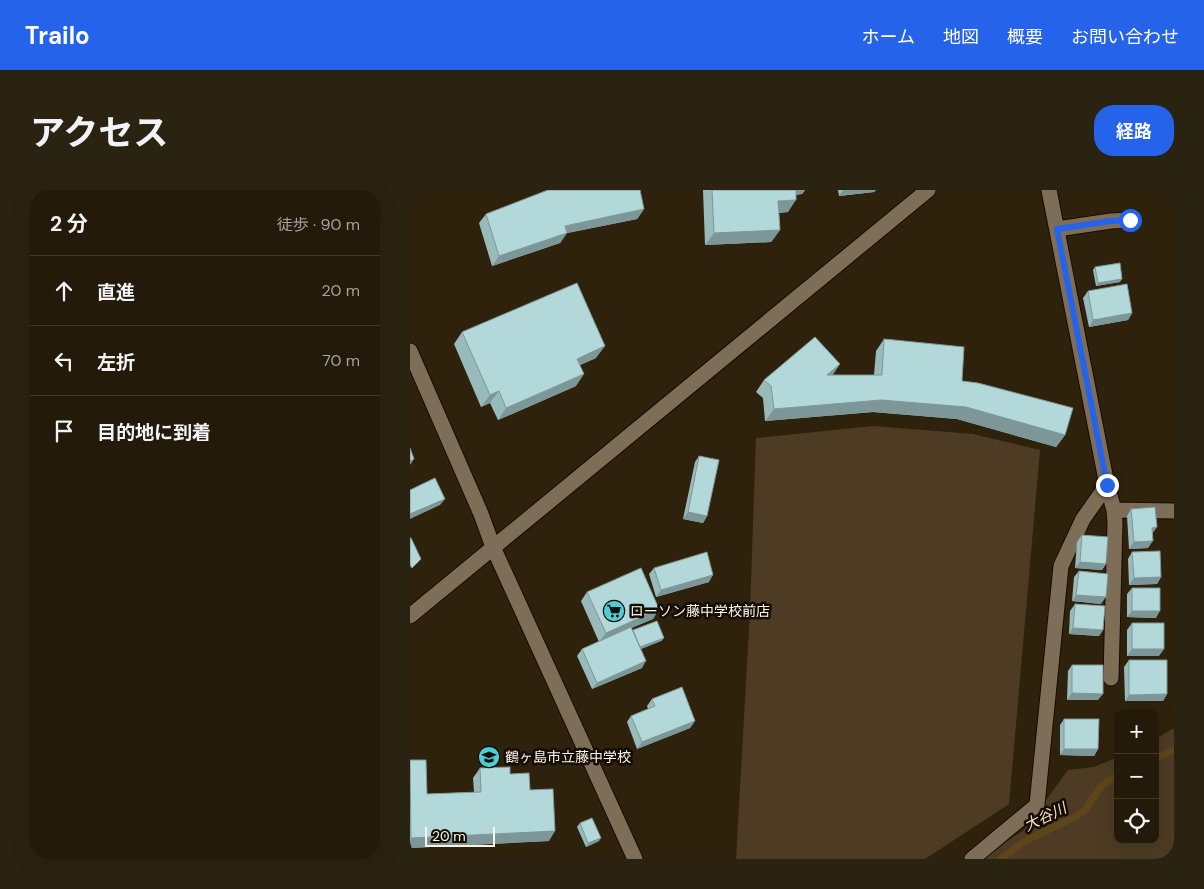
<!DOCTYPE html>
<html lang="ja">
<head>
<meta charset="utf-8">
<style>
  :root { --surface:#231a09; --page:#2b2312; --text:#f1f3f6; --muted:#a3a19c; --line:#40382a; --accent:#2563eb }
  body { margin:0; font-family:"DM Sans","Noto Sans JP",sans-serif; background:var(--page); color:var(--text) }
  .controls { position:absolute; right:15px; bottom:15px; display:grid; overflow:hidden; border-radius:10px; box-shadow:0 5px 20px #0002 }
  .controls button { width:45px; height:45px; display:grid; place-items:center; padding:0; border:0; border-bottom:1px solid var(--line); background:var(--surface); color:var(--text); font:25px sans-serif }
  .scale { position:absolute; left:15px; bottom:12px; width:70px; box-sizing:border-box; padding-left:5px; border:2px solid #fcf3e6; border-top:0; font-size:14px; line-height:18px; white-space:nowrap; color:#fcf3e6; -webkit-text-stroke:4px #130d05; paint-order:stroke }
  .stop { position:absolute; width:15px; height:15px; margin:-11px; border:4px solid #2563eb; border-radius:50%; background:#fff }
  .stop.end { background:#2563eb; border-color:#fff; box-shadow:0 1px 5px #0008 }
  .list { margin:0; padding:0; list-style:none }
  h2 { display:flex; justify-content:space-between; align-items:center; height:65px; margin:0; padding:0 20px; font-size:21px }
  h2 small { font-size:16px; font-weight:400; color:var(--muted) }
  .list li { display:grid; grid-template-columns:32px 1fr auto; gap:15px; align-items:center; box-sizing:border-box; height:70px; padding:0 20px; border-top:1px solid var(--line) }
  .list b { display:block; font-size:19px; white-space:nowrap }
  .list em { font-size:16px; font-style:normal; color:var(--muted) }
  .icon { flex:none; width:28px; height:28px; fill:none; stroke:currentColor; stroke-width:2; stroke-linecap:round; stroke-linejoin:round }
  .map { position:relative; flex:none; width:764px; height:669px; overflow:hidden; border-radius:20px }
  header { display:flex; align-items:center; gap:30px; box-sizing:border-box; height:70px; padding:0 25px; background:var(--accent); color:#fff }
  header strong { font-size:24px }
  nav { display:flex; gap:28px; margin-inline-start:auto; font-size:18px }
  .intro { display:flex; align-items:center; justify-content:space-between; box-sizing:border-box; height:120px; padding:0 30px }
  h1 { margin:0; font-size:35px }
  .button { padding:12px 22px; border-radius:20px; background:var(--accent); color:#fff; font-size:18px; font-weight:700 }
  main { display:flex; gap:30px; padding:0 30px }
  aside { flex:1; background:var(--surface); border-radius:20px; box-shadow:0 5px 20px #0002 }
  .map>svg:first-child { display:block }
  .green { fill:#4d3c23 }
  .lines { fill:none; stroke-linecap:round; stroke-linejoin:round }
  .stream { stroke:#5f451a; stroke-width:7 }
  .minor-casing { stroke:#170b00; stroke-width:17 }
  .minor { stroke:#7f6e57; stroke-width:15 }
  .wall { fill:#99babb }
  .shaded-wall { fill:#7d9799 }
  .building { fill:#b2d8da; stroke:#7d9799 }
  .route { stroke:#2563eb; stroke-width:6 }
  .labels { text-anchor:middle; stroke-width:5; stroke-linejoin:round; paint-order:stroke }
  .poi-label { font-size:14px; fill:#fcf3e6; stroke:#130d05; text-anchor:start }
  .water-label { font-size:15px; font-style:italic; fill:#fbe0b9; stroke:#130d05 }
</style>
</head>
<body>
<header>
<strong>Trailo</strong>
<nav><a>ホーム</a><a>地図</a><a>概要</a><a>お問い合わせ</a></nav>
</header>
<div class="intro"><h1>アクセス</h1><a class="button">経路</a></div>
<main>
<aside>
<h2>2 分<small>徒歩 · 90 m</small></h2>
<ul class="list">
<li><svg class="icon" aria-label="ahead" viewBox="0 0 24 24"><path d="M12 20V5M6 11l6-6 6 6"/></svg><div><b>直進</b></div><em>20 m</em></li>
<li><svg class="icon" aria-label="left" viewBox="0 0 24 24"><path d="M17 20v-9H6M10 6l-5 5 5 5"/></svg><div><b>左折</b></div><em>70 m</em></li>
<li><svg class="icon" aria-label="arrive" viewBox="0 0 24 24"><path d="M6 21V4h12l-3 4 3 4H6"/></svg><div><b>目的地に到着</b></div></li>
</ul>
</aside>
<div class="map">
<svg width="764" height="669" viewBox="0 0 764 669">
  <rect width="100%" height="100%" fill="#2f220c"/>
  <path class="green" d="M463,236L563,244L630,260L599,614L515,669H326L340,422L346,248Z
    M764,538V669H571L614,640L658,580L684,577L708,567V650H745V549Z"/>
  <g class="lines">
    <path class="stream" d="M745,568L764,560
      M591,669L615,651L667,626L675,620L692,595L708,585"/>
    <g class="minor-casing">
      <path id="minor" d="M647,39L701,31L720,30
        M0,161L71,324L83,357L225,669
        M697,295L704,320L705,333L701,488
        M704,320L764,321
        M0,426L518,0
        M562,669L627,615L651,376L673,329L697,295L639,0"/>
    </g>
    <use href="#minor" class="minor"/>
  </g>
  <path class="wall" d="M293,0H395L392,4L386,5L378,22L369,23L370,40L361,52L295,55Z
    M428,0H466L464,2L429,6Z
    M234,19L227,29L157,43L150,53L82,76L69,33L76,24Z
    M685,77L710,92L686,96L683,80Z
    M678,101L722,123L718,130L679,137L673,108Z
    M52,142L186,168L170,175L166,196L88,230L80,213L71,217L44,154Z
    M474,149L552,191L655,245L646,257L547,229L463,222L355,231L353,208L346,202L354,190L430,174L422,185H464L466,161Z
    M289,266L297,326L293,333L273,329L285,272Z
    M721,319L742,344L738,358L719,359L717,326Z
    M672,345L696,374L692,380L665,378L667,352Z
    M722,362L751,387L747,394L719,395L718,369Z
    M244,378L299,392L246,407L239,384Z
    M669,381L691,414L662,411L664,387Z
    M722,398L746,428L717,427V404Z
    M177,402L249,419L243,429L221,438L223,441V440L254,448L251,451L231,459L232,478L182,499L167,466L172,459L189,452L171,411Z
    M665,414L693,440L689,446L659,444L660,421Z
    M722,433L749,466H717V440Z
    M719,470L757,504L753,511H715L714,477Z
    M662,475L688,510H657L658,481Z
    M242,509L285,531L280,538L227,559L217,532L221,526L238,519L237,516Z
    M654,529L688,559L684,566L650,565V535Z
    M0,570L17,604L64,602L63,588L70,578L100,584L120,600L139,651L0,658Z
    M170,633L189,651L176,657L167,637Z"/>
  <path class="shaded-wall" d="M381,0H395L392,4L378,5Z
    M433,0H466L464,2L429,6Z
    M386,10L378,22L360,23L368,11Z
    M234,19L227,29L148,45L155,36Z
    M370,40L361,52L295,55L304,43Z
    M157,43L150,53L82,76L89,66Z
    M712,89L710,92L686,96L688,93Z
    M722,123L718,130L679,137L683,130Z
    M195,156L186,168L159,180L167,169Z
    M430,174L422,186L417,185Z
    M174,184L166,196L88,230L96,218Z
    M89,201L80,213L71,217L80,205Z
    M471,210L556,217L655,245L646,257L547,229L463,222L355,231L364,219Z
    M4,269L0,275V271Z
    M35,309L30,315L0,329V324Z
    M278,322L297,326L293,333L273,329Z
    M747,337L742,344V338Z
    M743,351L738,358L719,359L724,352Z
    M670,372L696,374L692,380L665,378Z
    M303,385L299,392L246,407L251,400Z
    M751,387L747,394L719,395L724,388Z
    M666,405L696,407L691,414L662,411Z
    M249,419L243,429L189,452L196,443Z
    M722,421H750L746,428L717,427Z
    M663,438L693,440L689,446L659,444Z
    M254,448L251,451L228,460L230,457Z
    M722,459H754L749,466H717Z
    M236,471L232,478L182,499L187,493Z
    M662,503L693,504L688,510H657Z
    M757,504L753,511H715L719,505Z
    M285,531L280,538L227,559L232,552Z
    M654,559H688L684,566L650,565Z
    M145,641L139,651L0,658L1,648Z
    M191,648L189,651L176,657L178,653Z"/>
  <path class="building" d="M138,0H230L234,19L155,36L157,43L89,66L76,24Z
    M302,0H386V10L368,11L370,40L304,43Z
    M710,73L712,89L688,93L685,77Z
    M167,93L195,156L167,169L174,184L96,218L89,201L80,205L52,142Z
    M717,94L722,123L683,130L678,101Z
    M405,147L430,174L417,185H472L474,149L554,157L552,191L568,193L663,218L655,245L556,217L471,210L364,219L361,196L354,190Z
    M0,258L4,269L0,271Z
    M289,266L309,270L297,326L278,322Z
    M25,288L35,309L0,324V300Z
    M745,317L747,337L742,338L743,351L724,352L721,319Z
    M672,345L698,347L696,374L670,372Z
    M0,348H1L11,369L2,378L0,375Z
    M750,361L751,387L724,388L722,362Z
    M297,362L303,385L251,400L244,378Z
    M231,378L249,419L196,443L177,402Z
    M669,381L698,384L696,407L666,405Z
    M722,398H750V421H722Z
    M665,414L695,416L693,440L663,438Z
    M247,431L254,448L230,457L223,440Z
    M722,433H754V459H722Z
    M221,437L236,471L187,493L172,459Z
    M719,470H757V504L719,505Z
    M662,475H693V504L662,503Z
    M272,497L285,531L232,552L221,526L245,516L242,509Z
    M654,529H689L688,559H654Z
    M0,570H16L17,604L71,602L70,578L100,577V584L119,583L120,600L143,599L145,641L1,648Z
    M182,628L191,648L178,653L170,633Z"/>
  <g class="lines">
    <path class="route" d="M697,295L647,39L701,31L720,30"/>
  </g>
  <defs>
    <g id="supermarket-disc" transform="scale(1.125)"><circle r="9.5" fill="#51ccd3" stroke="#130d05"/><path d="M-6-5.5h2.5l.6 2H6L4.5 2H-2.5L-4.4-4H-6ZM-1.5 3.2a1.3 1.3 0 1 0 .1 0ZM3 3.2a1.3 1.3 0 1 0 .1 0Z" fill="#111"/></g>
    <g id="school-disc" transform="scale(1.125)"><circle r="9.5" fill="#51ccd3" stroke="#130d05"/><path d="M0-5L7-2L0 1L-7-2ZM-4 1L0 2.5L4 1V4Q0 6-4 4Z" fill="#111"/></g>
  </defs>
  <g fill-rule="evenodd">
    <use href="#supermarket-disc" x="204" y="421"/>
    <use href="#school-disc" x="79" y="567"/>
  </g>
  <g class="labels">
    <g class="poi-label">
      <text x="220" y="426">ローソン藤中学校前店</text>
      <text x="95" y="572">鶴ヶ島市立藤中学校</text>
    </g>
    <g class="water-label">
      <text transform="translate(635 627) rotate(-26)" y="5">大谷川</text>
    </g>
  </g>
</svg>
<div class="controls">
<button>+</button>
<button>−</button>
<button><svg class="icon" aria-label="locate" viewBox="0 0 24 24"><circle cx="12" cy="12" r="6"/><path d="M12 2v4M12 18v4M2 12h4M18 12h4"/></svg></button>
</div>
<div class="scale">20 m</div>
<div class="stop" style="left:720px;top:30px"></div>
<div class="stop end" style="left:697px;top:295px"></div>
</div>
</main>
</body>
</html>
